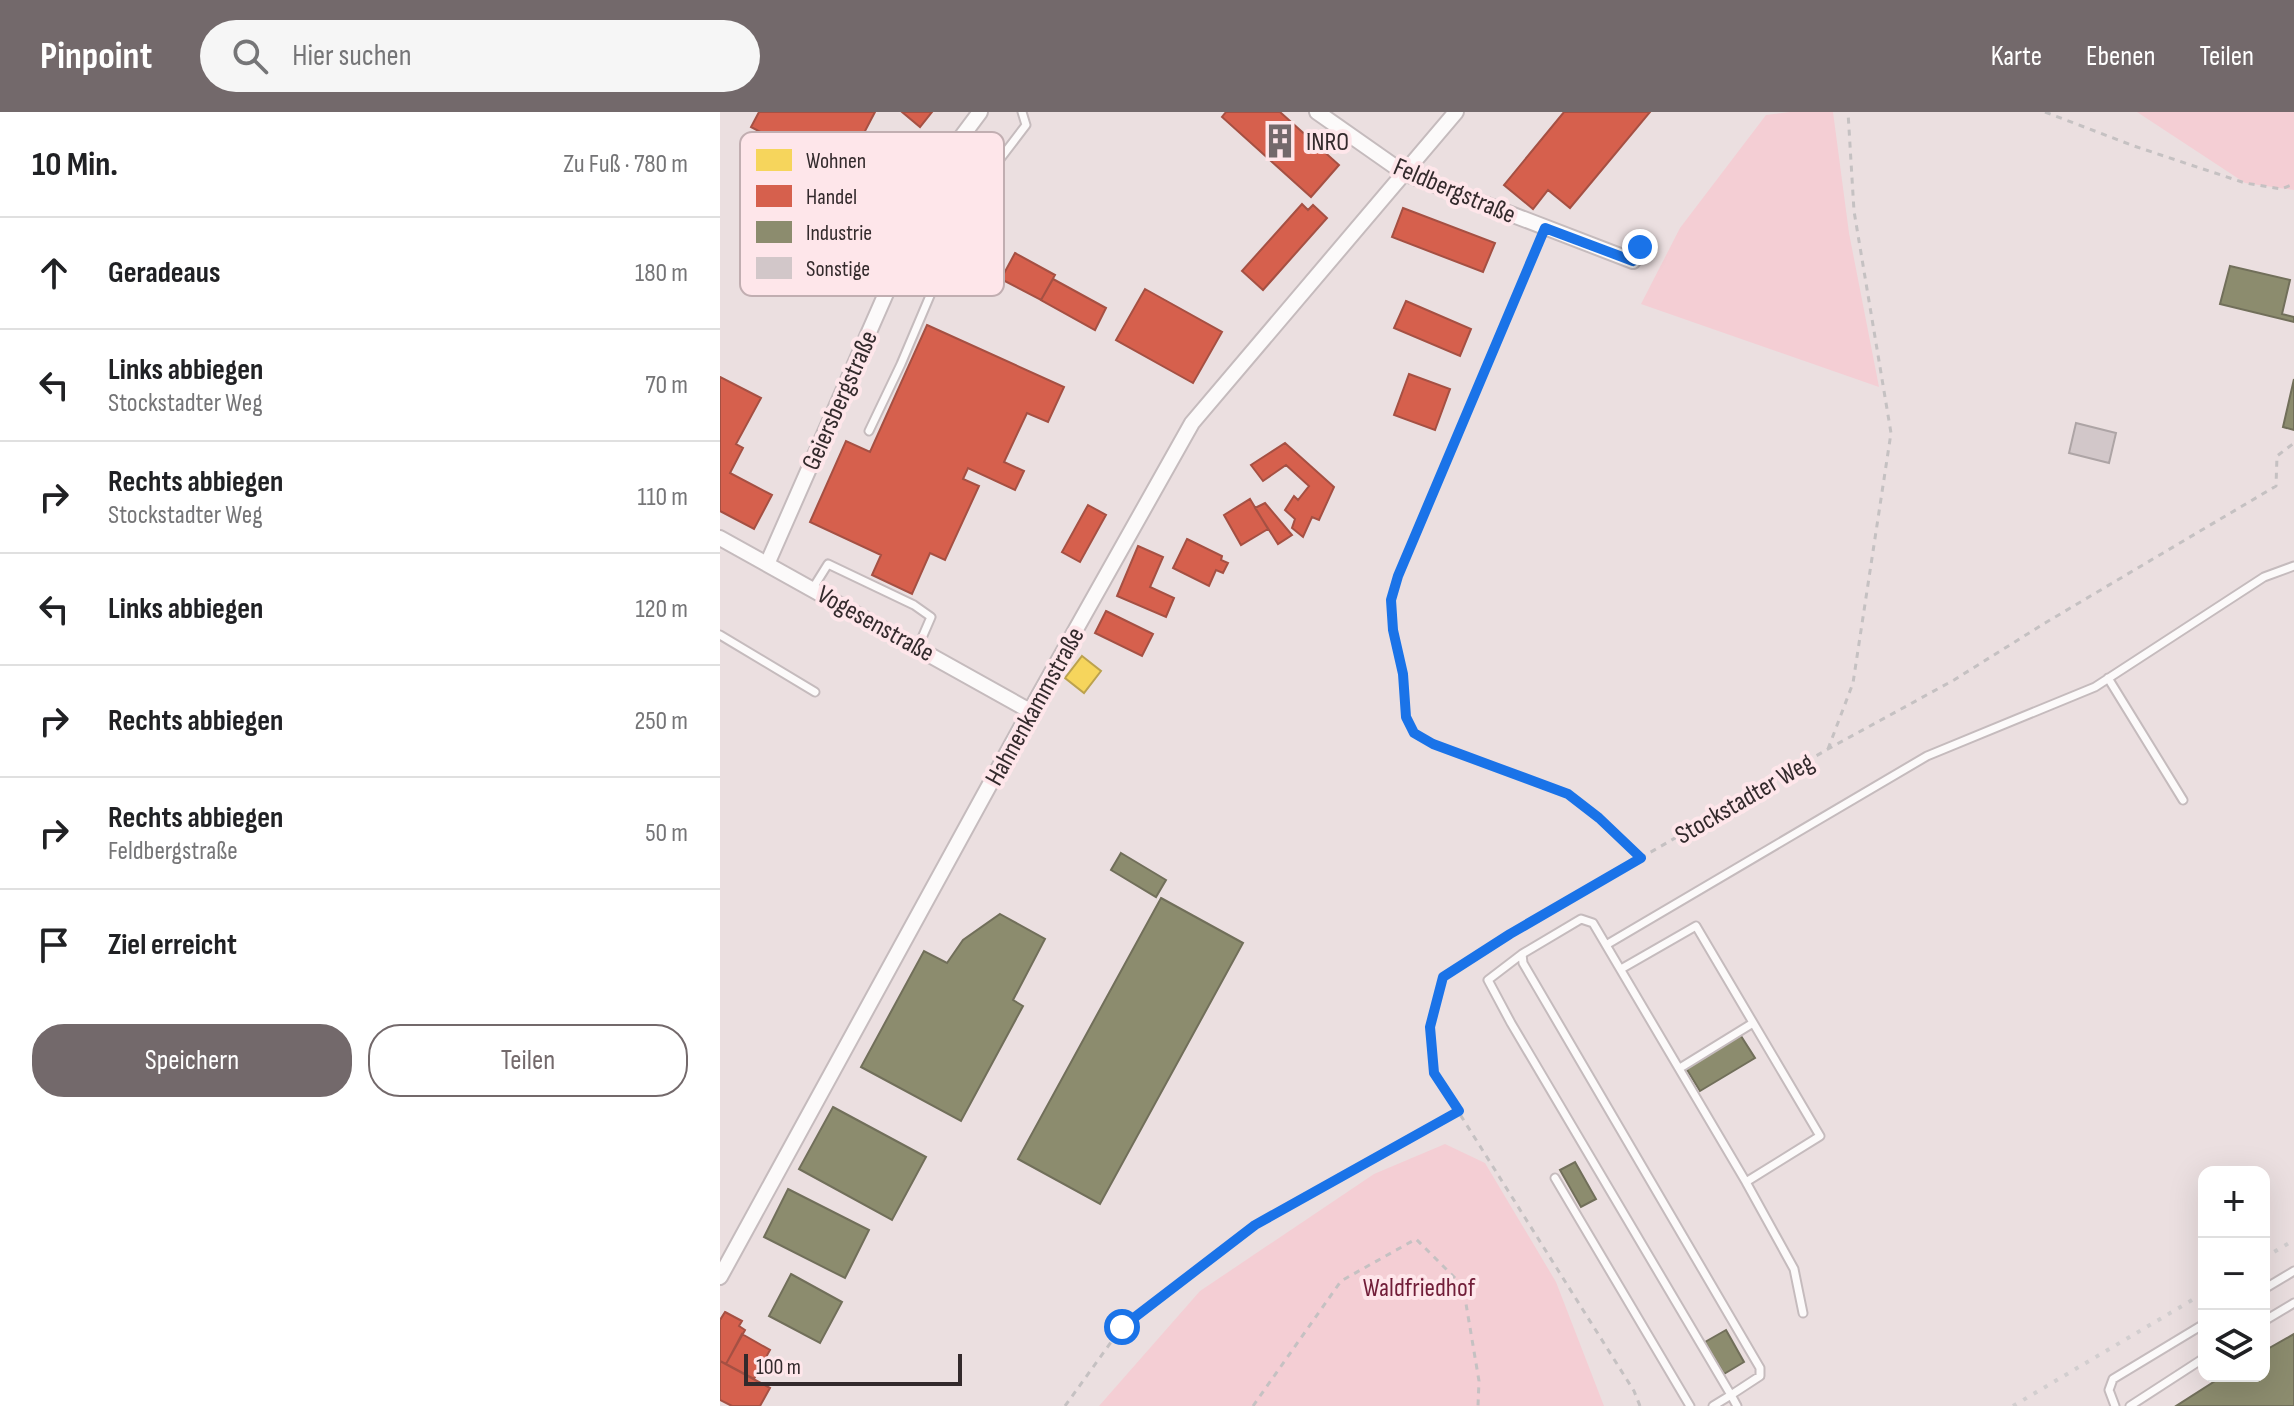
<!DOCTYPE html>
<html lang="de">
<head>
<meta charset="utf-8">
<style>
  :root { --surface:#fff; --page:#f6f6f6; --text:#202124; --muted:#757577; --line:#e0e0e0; --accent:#73696b }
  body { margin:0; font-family:"Sofia Sans Condensed",sans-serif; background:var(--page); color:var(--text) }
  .controls { position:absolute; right:24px; bottom:24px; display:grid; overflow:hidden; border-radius:16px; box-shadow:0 8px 32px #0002 }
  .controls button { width:72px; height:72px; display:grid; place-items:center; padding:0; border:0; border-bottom:2px solid var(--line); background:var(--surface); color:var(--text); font:40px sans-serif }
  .scale { position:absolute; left:24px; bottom:20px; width:218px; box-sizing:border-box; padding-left:8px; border:4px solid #332a2c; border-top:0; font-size:22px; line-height:28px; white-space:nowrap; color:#332a2c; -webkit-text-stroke:6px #fee6ea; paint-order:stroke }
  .stop { position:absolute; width:24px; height:24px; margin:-18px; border:6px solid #1a73e8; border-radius:50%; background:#fff }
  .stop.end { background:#1a73e8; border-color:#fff; box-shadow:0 2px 8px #0008 }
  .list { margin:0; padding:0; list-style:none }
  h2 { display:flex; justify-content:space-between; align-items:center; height:104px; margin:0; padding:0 32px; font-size:34px }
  h2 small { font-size:26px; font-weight:400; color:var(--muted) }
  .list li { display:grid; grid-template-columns:52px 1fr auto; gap:24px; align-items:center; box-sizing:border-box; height:112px; padding:0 32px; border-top:2px solid var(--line) }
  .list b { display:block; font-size:30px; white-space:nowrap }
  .list p { margin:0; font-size:26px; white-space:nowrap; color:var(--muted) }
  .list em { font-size:26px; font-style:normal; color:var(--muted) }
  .actions { display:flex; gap:16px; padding:24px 32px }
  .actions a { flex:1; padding:18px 0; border:2px solid var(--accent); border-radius:32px; text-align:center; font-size:28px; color:var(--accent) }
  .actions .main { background:var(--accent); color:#fff }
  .icon { flex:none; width:44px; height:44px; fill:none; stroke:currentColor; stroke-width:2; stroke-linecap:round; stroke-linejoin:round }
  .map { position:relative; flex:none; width:1574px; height:1294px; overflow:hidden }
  header { display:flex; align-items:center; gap:48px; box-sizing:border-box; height:112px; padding:0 40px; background:var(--accent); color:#fff }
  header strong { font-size:38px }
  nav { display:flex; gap:44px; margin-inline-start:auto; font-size:28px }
  .search { width:560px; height:72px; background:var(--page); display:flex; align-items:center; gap:20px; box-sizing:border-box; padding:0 28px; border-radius:44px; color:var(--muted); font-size:30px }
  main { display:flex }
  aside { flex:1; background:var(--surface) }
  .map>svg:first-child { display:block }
  .green { fill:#f4ced4 }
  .homes { fill:#f6d55c; stroke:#bca24e; stroke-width:2 }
  .shops { fill:#d6604d; stroke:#a55043; stroke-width:2 }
  .industry { fill:#8c8c6e; stroke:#716f5a; stroke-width:2 }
  .building { fill:#d2c7c9; stroke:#ada4a5; stroke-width:2 }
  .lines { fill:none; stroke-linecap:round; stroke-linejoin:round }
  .service-casing { stroke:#c5bbbd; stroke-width:11 }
  .minor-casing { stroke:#c5bbbd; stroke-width:18 }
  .path { stroke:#c5c1c2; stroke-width:3; stroke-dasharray:6 6; stroke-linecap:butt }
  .service { stroke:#fcfafa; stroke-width:7 }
  .minor { stroke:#fcfafa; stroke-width:14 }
  .rail { stroke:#d2cecf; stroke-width:4; stroke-dasharray:4 8; stroke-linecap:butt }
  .route { stroke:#1a73e8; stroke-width:10 }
  .labels { text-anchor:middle; stroke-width:8; stroke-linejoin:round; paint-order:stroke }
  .poi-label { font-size:26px; fill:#332a2c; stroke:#fee6ea; text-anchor:start }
  .street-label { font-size:26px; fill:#332a2c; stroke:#fee6ea }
  .park-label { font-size:26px; fill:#711d38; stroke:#fee6ea }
  .key { fill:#fee6ea; stroke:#c1aeb1; stroke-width:2 }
  .key-label { font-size:22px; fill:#332a2c }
</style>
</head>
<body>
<header>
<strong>Pinpoint</strong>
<div class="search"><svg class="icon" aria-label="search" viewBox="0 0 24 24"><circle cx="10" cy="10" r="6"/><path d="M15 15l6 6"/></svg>Hier suchen</div>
<nav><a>Karte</a><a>Ebenen</a><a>Teilen</a></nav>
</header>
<main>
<aside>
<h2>10 Min.<small>Zu Fuß · 780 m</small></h2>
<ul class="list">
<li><svg class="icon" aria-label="ahead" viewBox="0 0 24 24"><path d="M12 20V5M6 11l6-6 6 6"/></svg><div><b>Geradeaus</b></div><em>180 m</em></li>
<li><svg class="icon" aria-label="left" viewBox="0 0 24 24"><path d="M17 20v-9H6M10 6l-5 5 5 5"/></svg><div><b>Links abbiegen</b><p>Stockstadter Weg</p></div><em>70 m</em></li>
<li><svg class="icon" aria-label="right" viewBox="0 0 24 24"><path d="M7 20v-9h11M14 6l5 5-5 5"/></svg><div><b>Rechts abbiegen</b><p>Stockstadter Weg</p></div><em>110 m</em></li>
<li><svg class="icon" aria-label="left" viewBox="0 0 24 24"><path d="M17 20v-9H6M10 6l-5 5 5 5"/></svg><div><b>Links abbiegen</b></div><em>120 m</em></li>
<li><svg class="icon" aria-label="right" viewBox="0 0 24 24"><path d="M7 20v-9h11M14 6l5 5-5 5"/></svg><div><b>Rechts abbiegen</b></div><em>250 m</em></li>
<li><svg class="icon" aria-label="right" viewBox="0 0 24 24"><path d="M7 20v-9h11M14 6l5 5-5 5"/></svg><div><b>Rechts abbiegen</b><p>Feldbergstraße</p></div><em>50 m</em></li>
<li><svg class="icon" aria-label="arrive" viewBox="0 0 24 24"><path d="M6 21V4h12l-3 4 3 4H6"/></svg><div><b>Ziel erreicht</b></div></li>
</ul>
<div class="actions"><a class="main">Speichern</a><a>Teilen</a></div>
</aside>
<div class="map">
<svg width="1574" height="1294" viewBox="0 0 1574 1294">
  <rect width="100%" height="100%" fill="#ebdfe0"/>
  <path class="green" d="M1070,0H1113L1129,121L1159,275L921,192L960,116L1046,3Z
    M1417,0H1574V78L1525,71Z
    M725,1032L765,1051L836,1170L884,1294H379L480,1179L654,1062Z"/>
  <path class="homes" d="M362,544L381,559L364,581L345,566Z"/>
  <path class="shops" d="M39,0H155L122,63L31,15Z
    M182,0H212L200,15Z
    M506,0H560L619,53L591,85L502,5Z
    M844,0H930L850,96L828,78L813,97L784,73Z
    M582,92L588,98L593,93L607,106L543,178L522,159Z
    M683,96L775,131L763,160L672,125Z
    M295,141L335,163L321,188L281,167Z
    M333,167L386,196L375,218L321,188Z
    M425,177L502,220L473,271L396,228Z
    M686,189L751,217L740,244L674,216Z
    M207,213L344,275L328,310L307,301L284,350L304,359L295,378L248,356L243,367L259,374L225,448L210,441L192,482L152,463L161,443L90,410L126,329L150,340Z
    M689,262L730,277L715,318L674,303Z
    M0,265L41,286L16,332L23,336L10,361L52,383L34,417L0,399Z
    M565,331L614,375L599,408L592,405L583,425L572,416L575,407L565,398L574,384L578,388L589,374L566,353L543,369L531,353Z
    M530,387L548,417L521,433L504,403Z
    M545,391L572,423L558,432L535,396Z
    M368,393L386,403L360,450L342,440Z
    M467,427L502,444L501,448L508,451L503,461L496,458L489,474L453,456Z
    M418,434L443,445L430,475L454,486L446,505L397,484Z
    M386,499L433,522L422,544L375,521Z
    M5,1200L22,1209L19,1214L25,1218L6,1252L0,1249V1208Z
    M22,1222L50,1238L34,1267L6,1252Z
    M0,1249L50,1276L40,1294H12L0,1288Z"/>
  <path class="industry" d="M1510,154L1570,168L1562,202L1574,205V210L1500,192Z
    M1574,267V318L1563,315Z
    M401,741L446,768L436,785L391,758Z
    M441,786L523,831L380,1092L298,1047Z
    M280,802L325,827L293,888L303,894L241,1009L141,955L204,839L227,851L243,828Z
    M1021,924L1035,946L980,979L966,956Z
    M113,995L206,1045L172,1108L79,1057Z
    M855,1050L876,1087L861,1095L840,1058Z
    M68,1077L149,1118L125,1166L44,1125Z
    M71,1162L122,1190L100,1231L49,1204Z
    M1006,1218L1024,1250L1004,1262L985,1230Z
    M1574,1222V1294H1456L1503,1264H1544V1239Z"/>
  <path class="building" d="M1356,311L1396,321L1389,351L1349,341Z"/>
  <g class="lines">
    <g class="service-casing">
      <path id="service" d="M149,319L181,252L237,120L264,68L306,13L302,0
        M93,476L108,452L194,493L211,505L198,535
        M0,523L95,580
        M1388,566L1463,688
        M886,833L1207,644L1375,575L1544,465L1574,454
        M802,842L768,868L791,911L1011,1283L993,1294
        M901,857L976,814L1100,1024L1026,1070
        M960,956L1033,911
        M835,1066L970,1294
        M1544,1177L1574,1159
        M1544,1209L1574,1191
        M1017,1294L1011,1283L1040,1264V1256L803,851L802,842L861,807L873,811L1026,1070L1074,1157L1083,1201
        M1395,1294L1389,1278L1393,1267L1484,1212
        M1410,1294L1484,1246"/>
    </g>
    <g class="minor-casing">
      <path id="minor" d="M597,0L684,61L913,149L920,135
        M0,426L310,599
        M48,450L225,47L260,0
        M0,1165L310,599L472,311L736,0"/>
    </g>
    <path class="path" d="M1325,0L1414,34L1525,71L1561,77L1574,72
      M819,129L678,464L671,488L673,518L683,562L686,605L694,621L713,632L848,682L879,706L921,746
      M1108,637L1133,571L1171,321L1134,99L1128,0
      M345,1294L402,1215L535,1113L739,999
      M533,1294L621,1169L696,1127L743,1174L759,1269L758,1294
      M920,1294L914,1279L714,961L710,915L723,865L790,822L1108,637L1234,568L1325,511L1556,374L1557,344L1574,331"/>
    <use href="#service" class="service"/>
    <use href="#minor" class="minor"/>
    <path class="rail" d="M1544,1146L1574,1128
      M1293,1294L1484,1181"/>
  </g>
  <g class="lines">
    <path class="route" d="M402,1215L535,1113L739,999L714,961L710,915L723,865L790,822L921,746L879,706L848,682L713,632L694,621L686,605L683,562L673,518L671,488L678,464L825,116L913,149L920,135"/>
  </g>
  <defs>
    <g id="building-bare" transform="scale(2.76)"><path d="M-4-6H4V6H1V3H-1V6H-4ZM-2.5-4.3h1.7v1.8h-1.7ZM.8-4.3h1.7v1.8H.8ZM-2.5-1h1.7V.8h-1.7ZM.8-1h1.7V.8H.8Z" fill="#73696b" stroke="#fee6ea" stroke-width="2.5" paint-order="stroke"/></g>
  </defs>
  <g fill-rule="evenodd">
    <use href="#building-bare" x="560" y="29"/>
  </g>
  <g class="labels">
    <g class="poi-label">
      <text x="586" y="38">INRO</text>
    </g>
    <g class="street-label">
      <text transform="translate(735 78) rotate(23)" y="9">Feldbergstraße</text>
      <text transform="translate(119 288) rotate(-66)" y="9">Geiersbergstraße</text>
      <text transform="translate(156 511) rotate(29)" y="9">Vogesenstraße</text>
      <text transform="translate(314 594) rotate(-61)" y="9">Hahnenkammstraße</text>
      <text transform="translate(1024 686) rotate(-30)" y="9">Stockstadter Weg</text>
    </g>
    <g class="park-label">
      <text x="699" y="1184">Waldfriedhof</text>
    </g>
  </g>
  <rect x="20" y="20" width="264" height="164" rx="12" class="key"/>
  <rect x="36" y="37" width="36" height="22" fill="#f6d55c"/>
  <rect x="36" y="73" width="36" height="22" fill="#d6604d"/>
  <rect x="36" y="109" width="36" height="22" fill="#8c8c6e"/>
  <rect x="36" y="145" width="36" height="22" fill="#d2c7c9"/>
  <g class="key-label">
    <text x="86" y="56">Wohnen</text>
    <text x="86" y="92">Handel</text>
    <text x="86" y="128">Industrie</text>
    <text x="86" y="164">Sonstige</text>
  </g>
</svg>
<div class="controls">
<button>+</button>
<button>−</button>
<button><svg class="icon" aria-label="layers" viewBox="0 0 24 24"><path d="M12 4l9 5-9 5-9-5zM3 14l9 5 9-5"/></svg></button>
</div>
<div class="scale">100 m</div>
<div class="stop" style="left:402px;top:1215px"></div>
<div class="stop end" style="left:920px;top:135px"></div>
</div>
</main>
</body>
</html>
